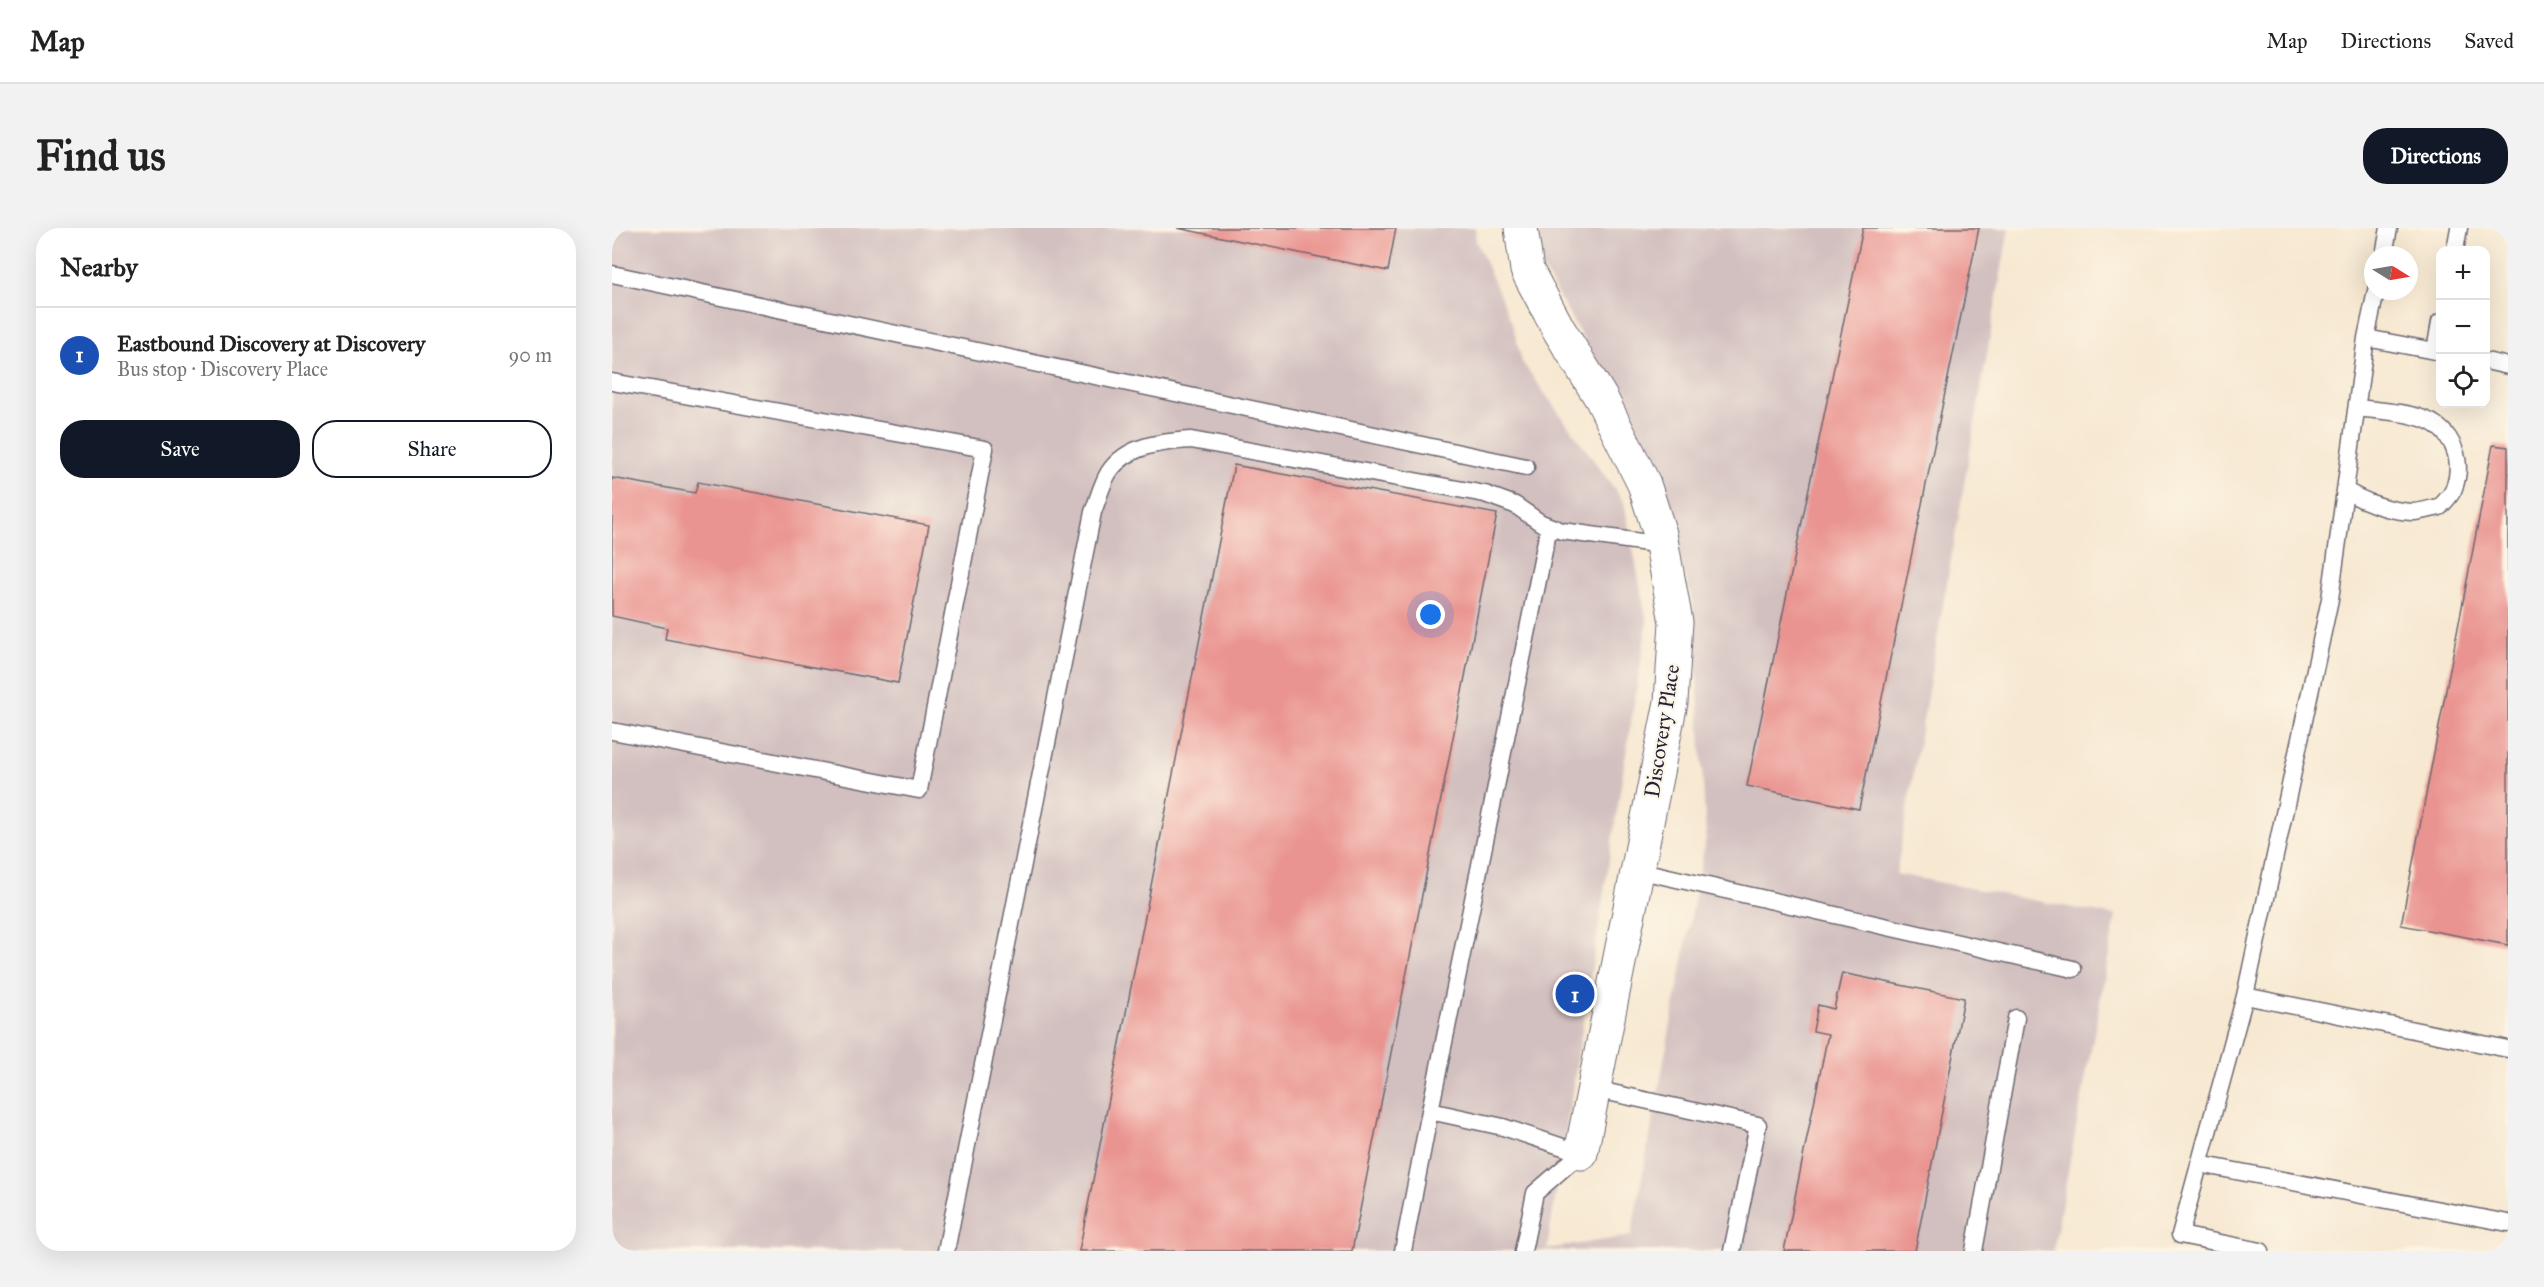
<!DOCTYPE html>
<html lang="en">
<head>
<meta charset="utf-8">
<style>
  :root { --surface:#fff; --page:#f2f2f2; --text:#222; --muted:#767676; --line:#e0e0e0; --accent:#111827 }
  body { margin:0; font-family:"IM FELL Great Primer",serif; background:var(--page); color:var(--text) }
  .controls { position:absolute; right:18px; top:18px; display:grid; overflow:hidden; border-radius:12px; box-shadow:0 6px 24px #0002 }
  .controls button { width:54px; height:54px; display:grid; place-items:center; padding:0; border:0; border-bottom:2px solid var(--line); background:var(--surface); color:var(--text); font:30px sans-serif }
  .compass { position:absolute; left:1752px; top:18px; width:54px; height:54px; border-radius:50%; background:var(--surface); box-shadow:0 6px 24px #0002; rotate:101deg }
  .you { position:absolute; left:819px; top:387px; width:21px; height:21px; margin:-15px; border:4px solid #fff; border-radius:50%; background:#1a73e8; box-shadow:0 0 0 9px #1a73e833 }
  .badge { display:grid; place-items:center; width:39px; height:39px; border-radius:50%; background:var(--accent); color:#fff; font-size:20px; font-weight:700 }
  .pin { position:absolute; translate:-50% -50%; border:3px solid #fff; box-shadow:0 2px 6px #0006 }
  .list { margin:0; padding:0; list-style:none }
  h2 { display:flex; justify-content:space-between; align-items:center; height:78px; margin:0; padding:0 24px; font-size:26px }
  h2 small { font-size:20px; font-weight:400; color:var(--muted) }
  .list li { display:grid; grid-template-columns:39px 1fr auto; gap:18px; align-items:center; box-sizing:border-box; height:96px; padding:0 24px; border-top:2px solid var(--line) }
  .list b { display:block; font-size:22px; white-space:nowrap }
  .list p { margin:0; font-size:20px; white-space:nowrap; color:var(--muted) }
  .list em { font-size:20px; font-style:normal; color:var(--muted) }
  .actions { display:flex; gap:12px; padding:18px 24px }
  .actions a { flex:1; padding:14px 0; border:2px solid var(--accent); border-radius:24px; text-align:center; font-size:21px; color:var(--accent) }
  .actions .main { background:var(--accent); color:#fff }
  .icon { flex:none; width:33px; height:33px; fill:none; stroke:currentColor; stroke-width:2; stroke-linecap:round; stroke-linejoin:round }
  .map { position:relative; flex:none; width:1896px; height:1023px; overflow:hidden; border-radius:24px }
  header { display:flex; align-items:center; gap:36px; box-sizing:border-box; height:84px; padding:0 30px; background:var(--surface); border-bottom:2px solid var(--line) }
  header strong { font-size:28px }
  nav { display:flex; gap:33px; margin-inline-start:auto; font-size:21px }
  .intro { display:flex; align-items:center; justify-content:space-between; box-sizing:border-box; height:144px; padding:0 36px }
  h1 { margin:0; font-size:42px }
  .button { padding:15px 27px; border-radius:24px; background:var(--accent); color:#fff; font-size:21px; font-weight:700 }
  main { display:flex; gap:36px; padding:0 36px }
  aside { flex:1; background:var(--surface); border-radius:24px; box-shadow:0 6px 24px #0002 }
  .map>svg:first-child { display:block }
  .industrial { fill:#d2bfbf }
  .building { fill:#ea9491 }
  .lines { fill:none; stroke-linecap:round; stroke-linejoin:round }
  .service-casing { stroke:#6d6770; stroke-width:19 }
  .minor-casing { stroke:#6d6770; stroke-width:35 }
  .service { stroke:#fff; stroke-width:16 }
  .minor { stroke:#fff; stroke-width:33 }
  .labels { text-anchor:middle; stroke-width:4.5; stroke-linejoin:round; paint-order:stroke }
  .street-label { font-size:21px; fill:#22223b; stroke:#fcf5e5 }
</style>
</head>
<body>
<header>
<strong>Map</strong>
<nav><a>Map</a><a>Directions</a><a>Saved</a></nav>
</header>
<div class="intro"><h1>Find us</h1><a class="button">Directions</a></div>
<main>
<aside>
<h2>Nearby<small></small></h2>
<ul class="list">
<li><span class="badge" style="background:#1a4fb4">1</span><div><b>Eastbound Discovery at Discovery</b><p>Bus stop · Discovery Place</p></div><em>90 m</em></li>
</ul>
<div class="actions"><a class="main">Save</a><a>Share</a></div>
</aside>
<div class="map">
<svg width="1896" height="1023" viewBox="0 0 1896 1023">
  <rect width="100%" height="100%" fill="#fcf5e5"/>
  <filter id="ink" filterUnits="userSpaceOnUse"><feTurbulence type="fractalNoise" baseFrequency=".0167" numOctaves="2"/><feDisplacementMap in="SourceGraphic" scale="12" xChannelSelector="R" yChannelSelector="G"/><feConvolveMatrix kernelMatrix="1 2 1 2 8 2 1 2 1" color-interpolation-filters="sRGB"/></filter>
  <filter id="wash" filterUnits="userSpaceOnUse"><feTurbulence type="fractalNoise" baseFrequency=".008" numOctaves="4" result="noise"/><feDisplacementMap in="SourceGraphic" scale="24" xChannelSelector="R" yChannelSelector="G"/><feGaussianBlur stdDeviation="1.35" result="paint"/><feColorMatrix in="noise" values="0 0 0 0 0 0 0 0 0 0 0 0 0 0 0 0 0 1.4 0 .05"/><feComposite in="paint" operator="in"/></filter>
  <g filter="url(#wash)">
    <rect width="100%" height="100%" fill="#f7e8d1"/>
    <path class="industrial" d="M0,0H863L864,13L900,95L910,134L1012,274L1035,394L935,1021L1019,1008L1094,610L1081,374L1039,228L931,41L925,0H1397L1284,646L1504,688L1441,1023H0Z"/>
    <g id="blocks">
      <path class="building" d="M565,0H784L776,43Z
        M1251,0H1367L1247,581L1135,558Z
        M1881,217L1896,219V717L1789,697Z
        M622,237L885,286L740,1023H467Z
        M0,250L83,265L86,254L317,297L286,455L53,411L55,400L0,388Z
        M1230,745L1352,770L1303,1023H1172L1216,806L1201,803L1206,777L1222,781Z"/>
    </g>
  </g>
  <g filter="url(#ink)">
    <use href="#blocks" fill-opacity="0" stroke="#6d6770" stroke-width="1.5"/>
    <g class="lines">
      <g class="service-casing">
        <path id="service" d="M1843,22L1847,0
          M1772,27L1777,0
          M0,46L914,239
          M1764,63L1754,110L1828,124
          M1754,110L1718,371L1633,768L1896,821
          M1823,123L1828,94
          M1874,133L1896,138
          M0,154L373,221L307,562L0,503
          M1733,262C1752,274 1777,283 1800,284C1809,284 1820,280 1828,279C1833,273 1840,267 1842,260C1851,237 1844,212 1824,197C1806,184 1768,183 1746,180
          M1025,642L1461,741
          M1633,768L1568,1007L1649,1023
          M982,861L1146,897L1120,1023
          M1587,936L1896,995
          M334,1023L481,284C486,271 490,255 497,244C515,217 549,214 579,212L873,266L903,277L929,295L950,303L1050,317
          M791,1023L818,883
          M911,1023L923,965L969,925L891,899L818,883L937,298
          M1362,1023L1404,790"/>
      </g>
      <g class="minor-casing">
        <path id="minor" d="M909,0L915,42L947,102L989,170L1032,256L1048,306L1064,394L1059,474L969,925"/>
      </g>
      <use href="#service" class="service"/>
      <use href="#minor" class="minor"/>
    </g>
  </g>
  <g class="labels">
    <g class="street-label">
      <text transform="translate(1050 503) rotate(-81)" y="7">Discovery Place</text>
    </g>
  </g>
</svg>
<div class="controls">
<button>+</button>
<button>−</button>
<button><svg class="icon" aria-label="locate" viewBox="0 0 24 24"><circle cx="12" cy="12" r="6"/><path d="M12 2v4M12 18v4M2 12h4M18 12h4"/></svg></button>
</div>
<svg class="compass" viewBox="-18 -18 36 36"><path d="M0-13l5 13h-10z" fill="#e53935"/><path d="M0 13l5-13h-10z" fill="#767676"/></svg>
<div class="you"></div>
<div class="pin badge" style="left:963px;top:766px;background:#1a4fb4">1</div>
</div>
</main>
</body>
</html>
